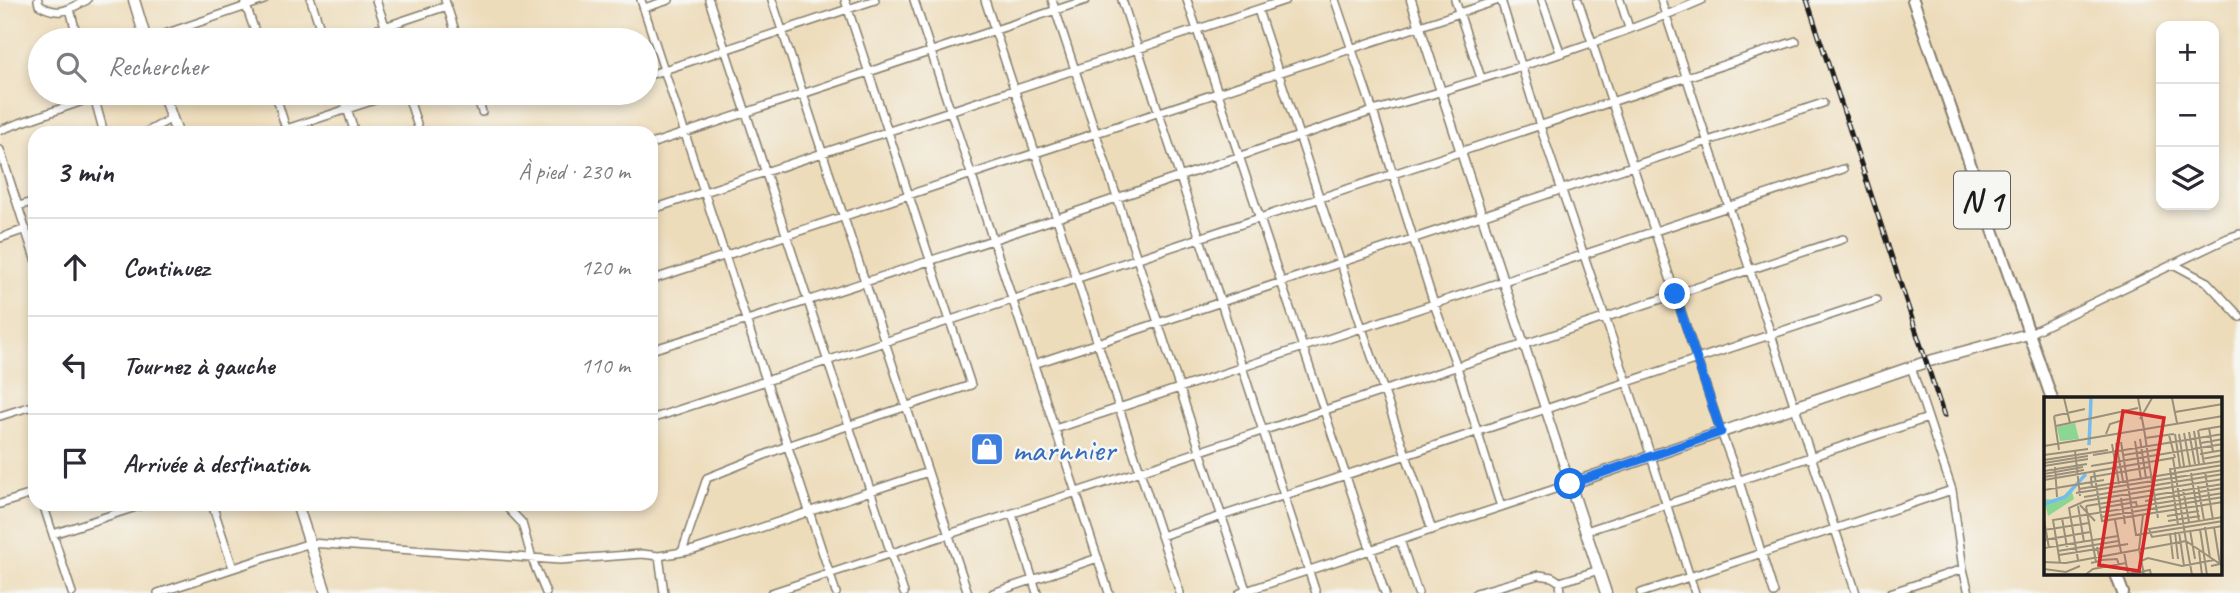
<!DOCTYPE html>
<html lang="fr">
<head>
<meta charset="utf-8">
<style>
  :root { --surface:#fff; --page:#f7f7f7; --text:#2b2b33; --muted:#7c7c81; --line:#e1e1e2 }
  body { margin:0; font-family:Caveat,sans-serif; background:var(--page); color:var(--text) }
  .controls { position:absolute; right:21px; top:21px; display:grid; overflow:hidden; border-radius:14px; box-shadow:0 4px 10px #0003 }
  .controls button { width:63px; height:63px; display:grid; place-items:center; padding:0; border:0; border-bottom:2px solid var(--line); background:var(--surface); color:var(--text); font:35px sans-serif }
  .stop { position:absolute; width:21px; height:21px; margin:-16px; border:5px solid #1a73e8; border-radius:50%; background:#fff }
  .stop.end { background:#1a73e8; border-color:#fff; box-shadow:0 2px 7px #0008 }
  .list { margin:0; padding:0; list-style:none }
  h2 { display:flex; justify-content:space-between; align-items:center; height:91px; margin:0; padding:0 28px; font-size:30px }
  h2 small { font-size:23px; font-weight:400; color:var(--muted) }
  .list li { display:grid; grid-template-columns:46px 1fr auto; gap:21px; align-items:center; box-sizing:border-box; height:98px; padding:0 28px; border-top:2px solid var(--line) }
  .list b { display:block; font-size:26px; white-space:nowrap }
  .list em { font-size:23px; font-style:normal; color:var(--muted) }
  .icon { flex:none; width:38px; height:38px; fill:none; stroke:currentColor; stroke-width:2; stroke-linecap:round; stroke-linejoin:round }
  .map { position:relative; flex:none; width:2240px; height:593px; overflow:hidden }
  .search { position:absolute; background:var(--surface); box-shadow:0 4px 10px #0003; left:28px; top:28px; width:630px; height:77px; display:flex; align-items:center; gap:18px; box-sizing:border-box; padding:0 24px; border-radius:38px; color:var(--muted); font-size:26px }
  .panel { position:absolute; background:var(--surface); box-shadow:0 4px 10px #0003; left:28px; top:126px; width:630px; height:385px; border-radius:21px }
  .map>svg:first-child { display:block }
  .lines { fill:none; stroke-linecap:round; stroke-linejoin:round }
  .minor-casing { stroke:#847c6b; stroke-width:10 }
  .tertiary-casing { stroke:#847c6b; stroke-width:11 }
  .secondary-casing { stroke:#847c6b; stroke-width:13 }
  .trunk-casing { stroke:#847c6b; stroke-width:14 }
  .minor { stroke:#fff; stroke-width:7 }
  .tertiary { stroke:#fff; stroke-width:8 }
  .secondary { stroke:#fff; stroke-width:10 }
  .trunk { stroke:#fff; stroke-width:10 }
  .rail-casing { stroke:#1c1c1c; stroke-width:5 }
  .rail { stroke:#f6f6f2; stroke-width:2.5; stroke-dasharray:8; stroke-linecap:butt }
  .route { stroke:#1a73e8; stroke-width:9 }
  .labels { text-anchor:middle; stroke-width:5; stroke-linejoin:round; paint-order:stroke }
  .shield { fill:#f6f6f2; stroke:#5d5d5c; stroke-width:2 }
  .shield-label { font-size:32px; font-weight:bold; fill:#1c1c1c }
  .shop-label { font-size:33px; fill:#366cbe; stroke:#f6f6f2; text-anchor:start }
  .inset-river { fill:none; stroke:#75bcec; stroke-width:3.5 }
  .inset-road { fill:none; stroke:#998f7b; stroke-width:2 }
  .view { fill:#d62828; fill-opacity:0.15; stroke:#d62828; stroke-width:3.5 }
  .inset-edge { fill:none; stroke:#1c1c1c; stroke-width:3.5 }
</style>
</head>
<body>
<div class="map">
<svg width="2240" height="593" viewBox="0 0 2240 593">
  <rect width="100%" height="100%" fill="#f6f6f2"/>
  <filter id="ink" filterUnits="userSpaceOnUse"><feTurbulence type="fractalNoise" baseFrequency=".0143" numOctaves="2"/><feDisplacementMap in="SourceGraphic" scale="14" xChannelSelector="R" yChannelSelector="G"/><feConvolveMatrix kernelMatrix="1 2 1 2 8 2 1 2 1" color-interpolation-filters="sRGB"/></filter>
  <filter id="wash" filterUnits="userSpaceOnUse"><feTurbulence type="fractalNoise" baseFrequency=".00686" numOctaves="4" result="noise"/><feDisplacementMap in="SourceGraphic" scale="28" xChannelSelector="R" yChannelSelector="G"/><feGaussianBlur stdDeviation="1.57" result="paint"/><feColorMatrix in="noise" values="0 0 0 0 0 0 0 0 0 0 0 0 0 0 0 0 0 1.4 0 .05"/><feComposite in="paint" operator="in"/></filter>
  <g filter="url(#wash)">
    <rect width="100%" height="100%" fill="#eddcba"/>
  </g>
  <g filter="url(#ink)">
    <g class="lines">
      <g class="minor-casing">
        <path id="minor" d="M38,0L39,5C60,17 67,10 87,0
          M244,0L258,40
          M311,0L324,40
          M376,0L390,40
          M445,0L458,40
          M641,0L836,593
          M709,0L904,593
          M772,0L968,593
          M914,0L1109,593
          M985,0L1180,593
          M1052,0L1247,593
          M1122,0L1316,593
          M1187,0L1385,593
          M1335,0L1373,111L1434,304L1457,367L1501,507
          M1455,0L1481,78
          M1501,0L1540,126L1627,382L1695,593
          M1542,0L1560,52
          M1578,0L1721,432L1739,481L1774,593
          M1620,0L1629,28
          M1661,0L1856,593
          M644,8L669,0
          M70,9L78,40
          M1258,10L1362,328L1432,530
          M147,40L264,0
          M345,40L447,6
          M646,76L875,0
          M93,93L104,133
          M275,93L287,132
          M342,93L355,133
          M407,93L420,133
          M476,93L482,112
          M165,100L186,93
          M0,130L94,97
          M145,133L172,118
          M274,133L396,93
          M651,144L1086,0
          M0,150L35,259
          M19,206L35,201
          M653,209L1286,0
          M0,238L26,229
          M2173,264L2207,282L2240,317
          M651,280L1499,0
          M2028,334L2228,238L2240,234
          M651,350C892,276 1131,193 1370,112C1393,105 1416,99 1439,92C1527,65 1617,37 1702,0
          M1034,364L1823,103
          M1911,367L1952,490L1963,569L1969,593
          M0,416L35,405
          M651,419L1796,41
          M1055,429L1843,169
          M0,504L35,493
          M43,504L72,593
          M212,504L233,568
          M504,504L522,523L532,559L546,593
          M1012,514L1037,593
          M1586,531L1928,418
          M53,534L145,504
          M1161,536L1876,300
          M1400,540L1418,593
          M682,552L707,478L787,446L971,385L845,0
          M659,556L664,593
          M1560,582L1561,593
          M158,593L310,543L560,560L642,554L659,556L694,550L928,472
          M771,593L1843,239
          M993,593L1098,558
          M1240,593L1570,484
          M1476,593L1539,575L1552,577L1560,582L1599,570
          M1641,593L1952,490
          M1890,593L1963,569"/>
      </g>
      <g class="tertiary-casing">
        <path id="tertiary" d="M1411,0L1570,484"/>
      </g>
      <g class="secondary-casing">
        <path id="secondary" d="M134,0L146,40
          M163,93L177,133
          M297,504L326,593
          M1606,593L1570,484L1926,362L2028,334"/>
      </g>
      <g class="trunk-casing">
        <path id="trunk" d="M1913,0L2052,399
          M2116,574L2123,593"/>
      </g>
      <use href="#minor" class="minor"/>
      <use href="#tertiary" class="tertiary"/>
      <use href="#secondary" class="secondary"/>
      <use href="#trunk" class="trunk"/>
      <g class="rail-casing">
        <path id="rail" d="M1807,0L1944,416"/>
      </g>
      <use href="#rail" class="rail"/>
    </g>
  </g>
  <g class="lines" filter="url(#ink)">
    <path class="route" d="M1570,484L1721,432L1675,294"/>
  </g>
  <defs>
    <g id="shop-square" transform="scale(1.75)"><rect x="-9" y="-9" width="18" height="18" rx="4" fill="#3f7fe0" stroke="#f6f6f2"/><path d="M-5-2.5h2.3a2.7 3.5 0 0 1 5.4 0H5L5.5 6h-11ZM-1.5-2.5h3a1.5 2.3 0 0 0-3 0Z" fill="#fff"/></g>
  </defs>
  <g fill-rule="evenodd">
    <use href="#shop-square" x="987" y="449"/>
  </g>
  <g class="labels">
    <rect class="shield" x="1954" y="171.5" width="56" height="57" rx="5"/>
    <g class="shield-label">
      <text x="1982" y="211">N 1</text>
    </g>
    <g class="shop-label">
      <text x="1012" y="461">marnnier</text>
    </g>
  </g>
  <g transform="translate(2044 397)">
    <rect width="178" height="178" fill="#eddcba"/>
    <path d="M34,88L28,95L30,102L4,119L0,102L14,103Z" fill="#8bd692"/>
    <path d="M31,26L35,42L16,44L13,30Z" fill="#8bd692"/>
    <path class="inset-river" d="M45,48L47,1M0,107L21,100L42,77"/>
    <path class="inset-road" d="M20,1L26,26M94,1L100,32M128,1L133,26M131,15L179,7M10,19L15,53M10,19L41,12M96,22L108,1M12,29L94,11M165,31L169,55M100,32L105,65L129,61L142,144L179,169M154,33L160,67M155,33L179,29M150,34L155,67M145,35L151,67M140,36L146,69M62,37L66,27L76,24M131,37L136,70M135,37L140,69M125,38L131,61M101,41L130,37M96,42L102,81M91,44L97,83M77,45L92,138L179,124M72,46L79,84M157,46L179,42M68,47L75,87M0,49L179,19M31,54L36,99M156,57L179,53M0,58L44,52M49,58L179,37M80,58L117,52M158,62L179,58M0,63L64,53M0,66L44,59M0,69L44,62M47,69L179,47M11,70L13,100M0,74L43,67M50,74L58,124L179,105M161,75L169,123M147,76L155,124M0,77L39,70M0,80L40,73M0,83L105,65L114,121M154,89L160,123M48,91L47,80L106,70M35,92L179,68M139,92L145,125M0,93L60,83M32,96L179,73M40,100L179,77M77,101L81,127M101,104L179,91M36,108L51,124M34,109L40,145M42,109L179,87M42,109L52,165M56,111L92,105L93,110M99,118L95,152L100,178M123,119L155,114M57,120L179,100M179,120L105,132L108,140L179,129M18,121L23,150M0,123L5,151M71,123L77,155M124,124L156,119M134,128L126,72L179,64M161,130L166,161M156,132L163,178M0,133L45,126M146,133L151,162M131,135L134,162M135,135L140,169M126,136L129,162M0,143L46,135M142,144L148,178M0,151L74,139M14,154L74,144M155,154L158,178M80,155L84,177M15,158L84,147M34,163L25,111L41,104L179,82M57,163L73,162L75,168M97,164L104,161L138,169L170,163M0,165L22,166L142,144M16,166L9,123L179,96M47,166L56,164L53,150M167,169L176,167L170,130M0,172L22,175L36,169M41,178L49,172L82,166M77,178L106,173L107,178"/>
    <path class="view" d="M79,14L120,21L95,174L55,168Z"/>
    <rect width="178" height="178" class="inset-edge"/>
  </g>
</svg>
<div class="controls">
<button>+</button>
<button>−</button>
<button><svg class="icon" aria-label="layers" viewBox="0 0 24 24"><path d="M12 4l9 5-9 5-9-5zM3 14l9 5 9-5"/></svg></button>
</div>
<div class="stop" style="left:1570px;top:484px"></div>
<div class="stop end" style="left:1675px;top:294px"></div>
<div class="search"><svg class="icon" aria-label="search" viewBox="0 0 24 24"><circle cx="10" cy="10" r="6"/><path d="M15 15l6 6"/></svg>Rechercher</div>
<section class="panel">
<h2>3 min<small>À pied · 230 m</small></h2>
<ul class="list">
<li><svg class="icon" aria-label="ahead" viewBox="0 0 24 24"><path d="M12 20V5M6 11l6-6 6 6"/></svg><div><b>Continuez</b></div><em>120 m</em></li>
<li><svg class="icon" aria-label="left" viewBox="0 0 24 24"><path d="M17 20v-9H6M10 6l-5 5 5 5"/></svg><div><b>Tournez à gauche</b></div><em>110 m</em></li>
<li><svg class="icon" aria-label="arrive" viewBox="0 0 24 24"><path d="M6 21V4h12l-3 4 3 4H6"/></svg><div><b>Arrivée à destination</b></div></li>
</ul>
</section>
</div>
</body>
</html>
